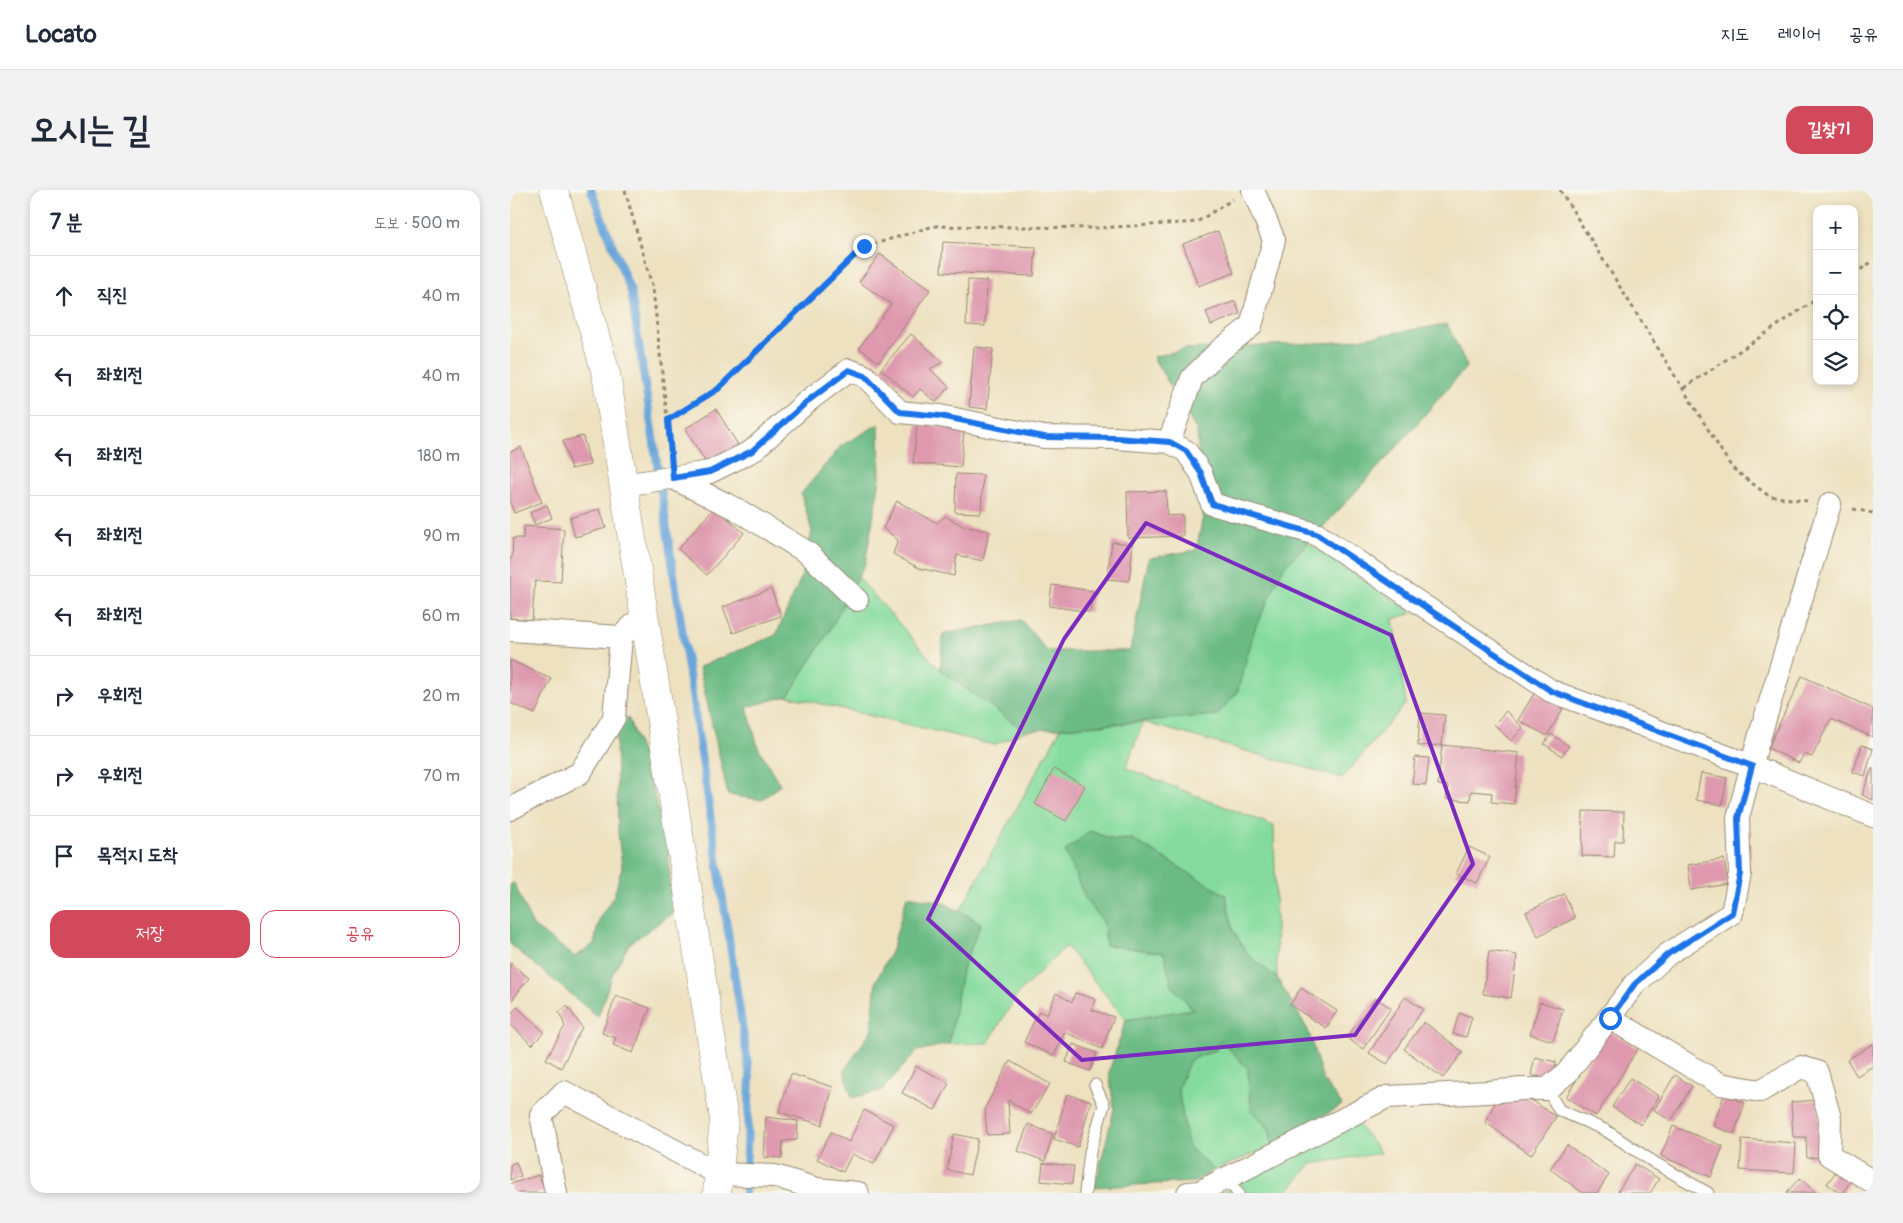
<!DOCTYPE html>
<html lang="ko">
<head>
<meta charset="utf-8">
<style>
  :root { --surface:#fff; --page:#f2f2f3; --text:#1f2937; --muted:#747a83; --line:#e0e1e3; --accent:#d1495b }
  body { margin:0; font-family:Pangolin,"Poor Story",sans-serif; background:var(--page); color:var(--text) }
  .controls { position:absolute; right:15px; top:15px; display:grid; overflow:hidden; border-radius:10px; box-shadow:0 2px 8px #0003 }
  .controls button { width:45px; height:45px; display:grid; place-items:center; padding:0; border:0; border-bottom:1px solid var(--line); background:var(--surface); color:var(--text); font:25px sans-serif }
  .stop { position:absolute; width:15px; height:15px; margin:-11px; border:4px solid #1a73e8; border-radius:50%; background:#fff }
  .stop.end { background:#1a73e8; border-color:#fff; box-shadow:0 1px 5px #0008 }
  .list { margin:0; padding:0; list-style:none }
  h2 { display:flex; justify-content:space-between; align-items:center; height:65px; margin:0; padding:0 20px; font-size:21px }
  h2 small { font-size:16px; font-weight:400; color:var(--muted) }
  .list li { display:grid; grid-template-columns:32px 1fr auto; gap:15px; align-items:center; box-sizing:border-box; height:80px; padding:0 20px; border-top:1px solid var(--line) }
  .list b { display:block; font-size:19px; white-space:nowrap }
  .list em { font-size:16px; font-style:normal; color:var(--muted) }
  .actions { display:flex; gap:10px; padding:15px 20px }
  .actions a { flex:1; padding:11px 0; border:1px solid var(--accent); border-radius:15px; text-align:center; font-size:18px; color:var(--accent) }
  .actions .main { background:var(--accent); color:#fff }
  .icon { flex:none; width:28px; height:28px; fill:none; stroke:currentColor; stroke-width:2; stroke-linecap:round; stroke-linejoin:round }
  .map { position:relative; flex:none; width:1363px; height:1003px; overflow:hidden; border-radius:15px }
  header { display:flex; align-items:center; gap:30px; box-sizing:border-box; height:70px; padding:0 25px; background:var(--surface); border-bottom:1px solid var(--line) }
  header strong { font-size:24px }
  nav { display:flex; gap:28px; margin-inline-start:auto; font-size:18px }
  .intro { display:flex; align-items:center; justify-content:space-between; box-sizing:border-box; height:120px; padding:0 30px }
  h1 { margin:0; font-size:35px }
  .button { padding:12px 22px; border-radius:15px; background:var(--accent); color:#fff; font-size:18px; font-weight:700 }
  main { display:flex; gap:30px; padding:0 30px }
  aside { flex:1; background:var(--surface); border-radius:15px; box-shadow:0 2px 8px #0003 }
  .map>svg:first-child { display:block }
  .green { fill:#85db9e; stroke:#60825e }
  .forest { fill:#6cbb85; stroke:#547252 }
  .lines { fill:none; stroke-linecap:round; stroke-linejoin:round }
  .stream { stroke:#69a6da; stroke-width:8 }
  .building { fill:#de99af }
  .service-casing { stroke:#94866f; stroke-width:13 }
  .minor-casing { stroke:#94866f; stroke-width:24 }
  .tertiary-casing { stroke:#94866f; stroke-width:29 }
  .path { stroke:#94866f; stroke-width:3; stroke-dasharray:4 4; stroke-linecap:butt }
  .service { stroke:#fff; stroke-width:11 }
  .minor { stroke:#fff; stroke-width:22 }
  .tertiary { stroke:#fff; stroke-width:28 }
  .route { stroke:#1a73e8; stroke-width:6 }
  .marked { fill:none; stroke:#7b2cbf; stroke-width:4; stroke-linejoin:round }
</style>
</head>
<body>
<header>
<strong>Locato</strong>
<nav><a>지도</a><a>레이어</a><a>공유</a></nav>
</header>
<div class="intro"><h1>오시는 길</h1><a class="button">길찾기</a></div>
<main>
<aside>
<h2>7 분<small>도보 · 500 m</small></h2>
<ul class="list">
<li><svg class="icon" aria-label="ahead" viewBox="0 0 24 24"><path d="M12 20V5M6 11l6-6 6 6"/></svg><div><b>직진</b></div><em>40 m</em></li>
<li><svg class="icon" aria-label="left" viewBox="0 0 24 24"><path d="M17 20v-9H6M10 6l-5 5 5 5"/></svg><div><b>좌회전</b></div><em>40 m</em></li>
<li><svg class="icon" aria-label="left" viewBox="0 0 24 24"><path d="M17 20v-9H6M10 6l-5 5 5 5"/></svg><div><b>좌회전</b></div><em>180 m</em></li>
<li><svg class="icon" aria-label="left" viewBox="0 0 24 24"><path d="M17 20v-9H6M10 6l-5 5 5 5"/></svg><div><b>좌회전</b></div><em>90 m</em></li>
<li><svg class="icon" aria-label="left" viewBox="0 0 24 24"><path d="M17 20v-9H6M10 6l-5 5 5 5"/></svg><div><b>좌회전</b></div><em>60 m</em></li>
<li><svg class="icon" aria-label="right" viewBox="0 0 24 24"><path d="M7 20v-9h11M14 6l5 5-5 5"/></svg><div><b>우회전</b></div><em>20 m</em></li>
<li><svg class="icon" aria-label="right" viewBox="0 0 24 24"><path d="M7 20v-9h11M14 6l5 5-5 5"/></svg><div><b>우회전</b></div><em>70 m</em></li>
<li><svg class="icon" aria-label="arrive" viewBox="0 0 24 24"><path d="M6 21V4h12l-3 4 3 4H6"/></svg><div><b>목적지 도착</b></div></li>
</ul>
<div class="actions"><a class="main">저장</a><a>공유</a></div>
</aside>
<div class="map">
<svg width="1363" height="1003" viewBox="0 0 1363 1003">
  <rect width="100%" height="100%" fill="#fbf7ec"/>
  <filter id="ink" filterUnits="userSpaceOnUse"><feTurbulence type="fractalNoise" baseFrequency=".02" numOctaves="2"/><feDisplacementMap in="SourceGraphic" scale="10" xChannelSelector="R" yChannelSelector="G"/><feConvolveMatrix kernelMatrix="1 2 1 2 8 2 1 2 1" color-interpolation-filters="sRGB"/></filter>
  <filter id="wash" filterUnits="userSpaceOnUse"><feTurbulence type="fractalNoise" baseFrequency=".0096" numOctaves="4" result="noise"/><feDisplacementMap in="SourceGraphic" scale="20" xChannelSelector="R" yChannelSelector="G"/><feGaussianBlur stdDeviation="1.12" result="paint"/><feColorMatrix in="noise" values="0 0 0 0 0 0 0 0 0 0 0 0 0 0 0 0 0 1.4 0 .05"/><feComposite in="paint" operator="in"/></filter>
  <g filter="url(#wash)">
    <rect width="100%" height="100%" fill="#ede1c0"/>
    <path class="green" d="M798,353L903,423L883,429L896,513L832,588L633,532L616,578L764,636L767,788L738,765L723,740L715,705L622,649L604,650L580,641L576,710L594,733L596,755L655,763L662,796L683,819L616,830L556,756L507,805L478,853L439,854L452,780L471,733L450,721L551,538L632,532L727,503L745,438L774,377Z
      M348,387L430,480L515,541L484,555L278,506L318,443Z
      M712,849L738,879L741,920L759,939L763,956L704,980L678,956L668,898L680,870L706,860Z
      M846,932L871,963L801,974L776,1003H711Z"/>
    <path class="forest" d="M937,134L957,176L885,259L815,335L774,377L745,438L727,503L707,525L515,541L430,480L433,444L511,430L537,461H620L639,368L686,360L693,327L687,241L643,167L675,159L829,152Z
      M369,234L370,289L355,374L318,443L278,506L237,517L248,557L270,595L252,610L218,605L189,477L266,445L291,388L302,341L291,304L331,256Z
      M118,527L136,576L158,656L162,724L119,754L102,785L88,827L0,754V695L4,693L23,736L65,767L84,754L90,727L104,706L112,677L108,642L106,544Z
      M580,641L604,650L622,649L716,705L723,740L738,765L767,788L798,840L813,890L832,915L763,956L759,939L741,920L738,879L711,850L706,860L680,870L668,898L678,956L704,980L685,992L585,997L604,919L599,882L616,830L683,819L662,796L654,763L596,755L594,733L576,710L555,661Z
      M397,706L432,712L471,733L452,780L439,854L407,861L372,900L342,908L334,881L361,841L366,791L382,760Z"/>
    <g class="lines">
      <path class="stream" d="M81,0L121,102L240,887L235,1003"/>
    </g>
    <g id="blocks">
      <path class="building" d="M708,41L724,83L688,96L673,54Z
        M433,52L526,57L524,86L431,82Z
        M370,64L420,100L369,172L349,158L381,114L349,92Z
        M458,90L477,91L475,136L456,135Z
        M725,111L730,124L701,135L696,122Z
        M401,144L433,172L420,179L439,197L426,212L410,199L403,207L371,179Z
        M464,157L483,159L477,219L459,217Z
        M206,219L228,255L197,274L175,239Z
        M407,235L454,239L451,277L403,273Z
        M73,246L80,275L61,279L53,251Z
        M11,257L32,312L4,323L0,313V262Z
        M446,284L473,285L471,323L445,322Z
        M656,301L657,326L673,325V346L618,348L617,302Z
        M387,311L427,333L435,326L453,336L479,341L473,371L447,365L444,386L409,378L383,364L388,350L373,338Z
        M37,315L42,328L25,335L20,323Z
        M205,317L234,343L197,385L168,359Z
        M90,319L96,338L65,347L60,328Z
        M14,336L54,339L51,392L25,391L22,430L0,428V368H2L3,348H13Z
        M602,352L623,354L619,391L597,389Z
        M542,395L583,401L580,422L539,416Z
        M261,399L271,426L223,443L213,417Z
        M0,470L41,489L25,524L0,513Z
        M1292,486L1363,519V547L1321,529L1302,567L1294,564L1289,573L1258,558Z
        M1025,502L1053,519L1037,546L1008,530Z
        M996,521L1013,538L1001,551L984,534Z
        M910,523L935,525L932,555L908,556Z
        M1041,544L1059,556L1052,566L1034,554Z
        M932,555L1009,563L1004,614L981,612L982,603L961,601L960,611L936,609L938,596L928,595Z
        M1352,555L1363,559L1355,586L1343,582Z
        M905,567L919,568L916,595L902,594Z
        M1363,577V610L1352,605Z
        M544,579L575,596L556,631L525,614Z
        M1191,583L1217,588L1212,615L1186,610Z
        M1073,621L1114,622L1113,651H1105L1104,667L1072,666Z
        M959,657L980,667L967,693L946,684Z
        M1214,669L1218,694L1181,700L1178,675Z
        M1054,704L1065,728L1028,746L1016,722Z
        M979,761L1007,765L1001,808L973,804Z
        M0,773L19,788L0,813Z
        M791,798L827,821L816,838L780,815Z
        M546,803L562,812L565,803L585,809L582,820L604,827L592,859L555,842L544,866L514,852L529,821L537,825Z
        M106,806L140,818L123,863L103,855L106,848L92,843Z
        M895,807L913,819L877,874L859,863Z
        M865,808L881,818L853,859L837,848Z
        M1030,812L1053,819L1043,851L1020,844Z
        M57,816L72,837L51,878L36,869L55,836L49,822Z
        M7,817L34,842L22,855L0,834V825Z
        M949,823L962,827L956,847L943,844Z
        M914,832L953,862L933,888L894,859Z
        M1097,840L1128,858L1086,926L1056,907Z
        M563,854L587,863L580,881L556,872Z
        M1363,854V876L1347,886L1337,870Z
        M1025,867L1046,872L1043,890L1021,885Z
        M500,871L540,894L521,924L498,910L500,944L477,945L475,918Z
        M406,876L439,893L425,920L392,903Z
        M281,884L323,897L312,935L269,922Z
        M1165,885L1182,896L1161,931L1144,920Z
        M1120,888L1149,906L1131,935L1102,917Z
        M557,904L581,911L568,957L544,949Z
        M1214,905L1235,913L1224,944L1203,936Z
        M1016,906L1046,927L1021,965L975,932L987,909Z
        M1308,910L1312,967L1297,968L1296,947H1283L1281,912Z
        M354,920L384,935L364,974L342,964L333,982L307,969L321,942L339,952Z
        M256,927L288,931L287,950L273,951L272,968L254,967Z
        M518,934L543,944L535,971L508,961Z
        M1163,936L1213,956L1201,987L1151,966Z
        M444,944L468,949L460,985L437,980Z
        M1232,949L1286,953L1284,983L1230,980Z
        M1057,955L1099,985L1087,1003H1073L1040,979Z
        M6,972L11,986L0,990V975Z
        M533,973L564,976L562,994L531,991Z
        M1125,974L1149,989L1140,1003H1107Z
        M1327,980L1341,990L1333,1003H1330L1317,994Z
        M29,985L36,1003H0V994Z
        M1290,988L1306,1003H1276Z"/>
    </g>
  </g>
  <g filter="url(#ink)">
    <use href="#blocks" fill-opacity="0" stroke="#94866f" stroke-width="1"/>
    <g class="lines">
      <g class="service-casing">
        <path id="service" d="M1037,899L1049,920L1095,940L1145,973L1198,1003
          M716,989L728,1003
          M575,1003L580,962L594,915L585,895"/>
      </g>
      <g class="minor-casing">
        <path id="minor" d="M659,252L682,188L709,161L741,136L764,50L743,0
          M163,288L226,319L298,363L347,410
          M113,295L200,282L242,261L299,210L339,180L355,186L390,222L430,226L534,247L605,248L659,252L676,261L691,283L702,314L806,344L1041,501L1242,576L1363,626
          M0,440L111,447
          M0,619L70,583L104,528L111,447L134,425
          M1100,828L1210,894L1250,901L1291,877L1307,882L1320,928L1319,965L1363,992
          M46,1003L31,925L54,902L209,984L265,986L307,999L348,1003
          M678,1003L689,1002L877,907L978,902L1012,899H1037L1057,883L1124,795L1158,764L1222,723L1230,684L1228,628L1247,555L1320,314"/>
      </g>
      <g class="tertiary-casing">
        <path id="tertiary" d="M44,0L96,184L214,929L207,1003"/>
      </g>
      <path class="path" d="M115,0L143,99L161,265
        M1050,0L1222,278L1259,306L1297,311
        M1344,84L1363,71
        M1174,198L1307,109
        M158,230L208,199L354,57L424,36L590,38L687,32L723,9
        M1343,319L1363,323"/>
      <use href="#service" class="service"/>
      <use href="#minor" class="minor"/>
      <use href="#tertiary" class="tertiary"/>
    </g>
  </g>
  <g class="lines" filter="url(#ink)">
    <path class="route" d="M354,56L208,199L158,230L163,288L200,282L242,261L299,210L339,180L355,186L390,222L430,226L534,247L606,248L660,252L676,261L691,283L702,314L806,344L1041,501L1242,576L1228,628L1230,684L1222,723L1158,764L1124,795L1100,828"/>
  </g>
  <path class="marked" d="M636,333L881,445L963,674L845,845L572,870L418,729L554,449Z"/>
</svg>
<div class="controls">
<button>+</button>
<button>−</button>
<button><svg class="icon" aria-label="locate" viewBox="0 0 24 24"><circle cx="12" cy="12" r="6"/><path d="M12 2v4M12 18v4M2 12h4M18 12h4"/></svg></button>
<button><svg class="icon" aria-label="layers" viewBox="0 0 24 24"><path d="M12 4l9 5-9 5-9-5zM3 14l9 5 9-5"/></svg></button>
</div>
<div class="stop" style="left:1100px;top:828px"></div>
<div class="stop end" style="left:354px;top:56px"></div>
</div>
</main>
</body>
</html>
